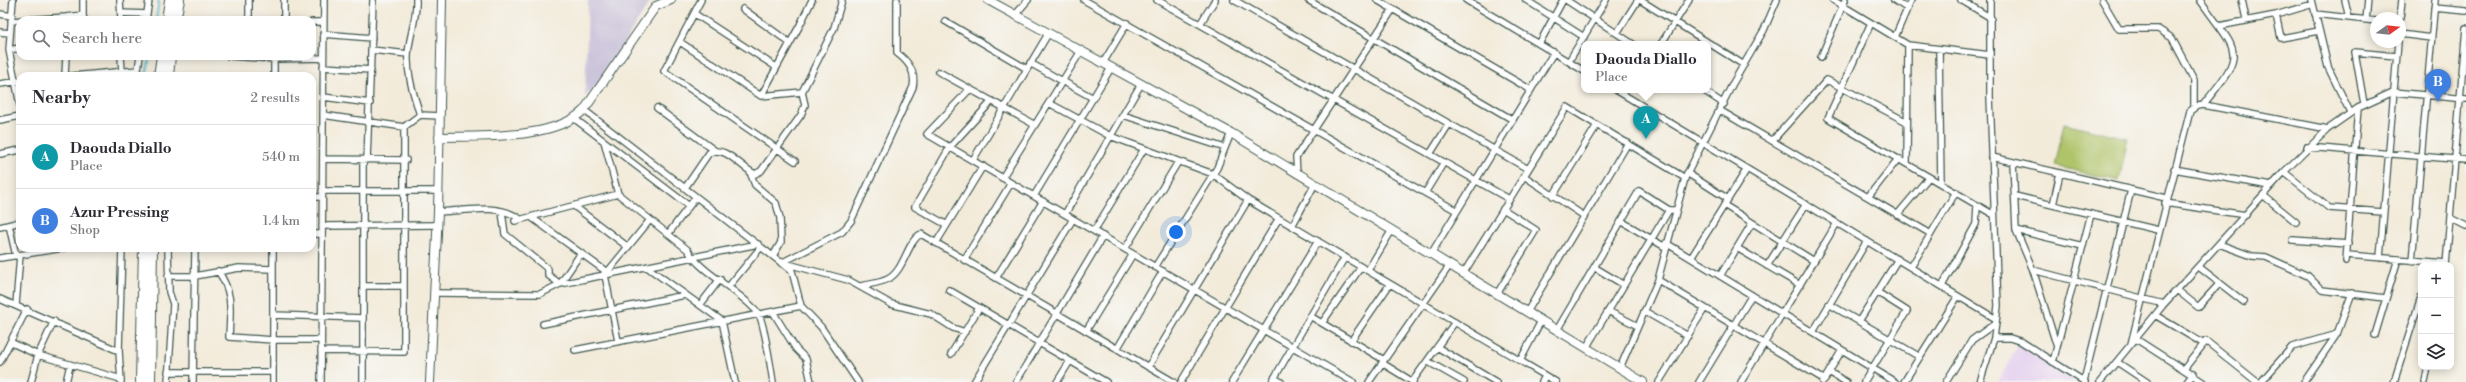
<!DOCTYPE html>
<html lang="en">
<head>
<meta charset="utf-8">
<style>
  :root { --surface:#fff; --page:#f7f7f7; --text:#2b2b33; --muted:#7c7c81; --line:#e1e1e2; --accent:#db2777 }
  body { margin:0; font-family:"Libre Bodoni",serif; background:var(--page); color:var(--text) }
  .controls { position:absolute; right:12px; bottom:12px; display:grid; overflow:hidden; border-radius:8px; box-shadow:0 2px 10px #0003 }
  .controls button { width:36px; height:36px; display:grid; place-items:center; padding:0; border:0; border-bottom:1px solid var(--line); background:var(--surface); color:var(--text); font:20px sans-serif }
  .compass { position:absolute; left:2370px; top:12px; width:36px; height:36px; border-radius:50%; background:var(--surface); box-shadow:0 2px 10px #0003; rotate:75deg }
  .you { position:absolute; left:1176px; top:232px; width:14px; height:14px; margin:-10px; border:3px solid #fff; border-radius:50%; background:#1a73e8; box-shadow:0 0 0 6px #1a73e833 }
  .badge { display:grid; place-items:center; width:26px; height:26px; border-radius:50%; background:var(--accent); color:#fff; font-size:13px; font-weight:700 }
  .pin { position:absolute; translate:-50% -33px; filter:drop-shadow(0 1px 2px #0008) }
  .pin::after { content:''; position:absolute; top:21px; width:14px; height:12px; background:inherit; clip-path:polygon(0 0,100% 0,50% 100%) }
  .popup { position:absolute; left:1581px; top:41px; width:130px; height:52px; box-sizing:border-box; display:grid; place-content:center; border-radius:8px; background:var(--surface); filter:drop-shadow(0 1px 3px #0005); font-size:13px; white-space:nowrap; color:var(--muted) }
  .popup b { font-size:15px; color:var(--text) }
  .popup::after { content:''; position:absolute; left:50%; top:100%; margin-left:-8px; border:8px solid transparent; border-top-color:var(--surface) }
  .list { margin:0; padding:0; list-style:none }
  h2 { display:flex; justify-content:space-between; align-items:center; height:52px; margin:0; padding:0 16px; font-size:17px }
  h2 small { font-size:13px; font-weight:400; color:var(--muted) }
  .list li { display:grid; grid-template-columns:26px 1fr auto; gap:12px; align-items:center; box-sizing:border-box; height:64px; padding:0 16px; border-top:1px solid var(--line) }
  .list b { display:block; font-size:15px; white-space:nowrap }
  .list p { margin:0; font-size:13px; white-space:nowrap; color:var(--muted) }
  .list em { font-size:13px; font-style:normal; color:var(--muted) }
  .icon { flex:none; width:22px; height:22px; fill:none; stroke:currentColor; stroke-width:2; stroke-linecap:round; stroke-linejoin:round }
  .map { position:relative; flex:none; width:2466px; height:382px; overflow:hidden }
  .search { position:absolute; background:var(--surface); box-shadow:0 2px 10px #0003; left:16px; top:16px; width:300px; height:44px; display:flex; align-items:center; gap:10px; box-sizing:border-box; padding:0 14px; border-radius:12px; color:var(--muted); font-size:15px }
  .panel { position:absolute; background:var(--surface); box-shadow:0 2px 10px #0003; left:16px; top:72px; width:300px; height:180px; border-radius:12px }
  .map>svg:first-child { display:block }
  .built { fill:#e6d2f0 }
  .industrial { fill:#c8bfd8 }
  .grass { fill:#afc368; stroke:#67804e }
  .lines { fill:none; stroke-linecap:round; stroke-linejoin:round }
  .stream { stroke:#50b9cd; stroke-width:2 }
  .street-casing { stroke:#3f574d; stroke-width:8 }
  .secondary-casing { stroke:#3f574d; stroke-width:10 }
  .highway-casing { stroke:#3f574d; stroke-width:12 }
  .street { stroke:#fff; stroke-width:5.5 }
  .secondary { stroke:#fff; stroke-width:8 }
  .highway { stroke:#fff; stroke-width:10 }
</style>
</head>
<body>
<div class="map">
<svg width="2466" height="382" viewBox="0 0 2466 382">
  <rect width="100%" height="100%" fill="#f6f6f2"/>
  <filter id="ink" filterUnits="userSpaceOnUse"><feTurbulence type="fractalNoise" baseFrequency=".025" numOctaves="2"/><feDisplacementMap in="SourceGraphic" scale="8" xChannelSelector="R" yChannelSelector="G"/><feConvolveMatrix kernelMatrix="1 2 1 2 8 2 1 2 1" color-interpolation-filters="sRGB"/></filter>
  <filter id="wash" filterUnits="userSpaceOnUse"><feTurbulence type="fractalNoise" baseFrequency=".012" numOctaves="4" result="noise"/><feDisplacementMap in="SourceGraphic" scale="16" xChannelSelector="R" yChannelSelector="G"/><feGaussianBlur stdDeviation="0.9" result="paint"/><feColorMatrix in="noise" values="0 0 0 0 0 0 0 0 0 0 0 0 0 0 0 0 0 1.4 0 .05"/><feComposite in="paint" operator="in"/></filter>
  <g filter="url(#wash)">
    <rect width="100%" height="100%" fill="#f3ebda"/>
    <path class="built" d="M2018,345L2076,382H1998Z"/>
    <path class="industrial" d="M588,0H651L599,83L585,97Z"/>
    <path class="grass" d="M2064,123L2128,138L2119,181L2055,166Z"/>
    <g class="lines">
      <path class="stream" d="M156,20L159,0
        M146,76L150,56"/>
    </g>
  </g>
  <g filter="url(#ink)">
    <g class="lines">
      <g class="street-casing">
        <path id="street" d="M13,0L9,50L20,105
          M83,0V15
          M120,0L121,20
          M249,0V20
          M284,0V20
          M416,0C417,20 409,36 408,55C407,76 414,95 420,115
          M701,0L664,71L795,161
          M1084,0L1457,211
          M1157,0L1509,199
          M1234,0L1528,169
          M1308,0L1513,120
          M1377,0L1531,90
          M1466,0L1584,71
          M1526,0L1584,37
          M1566,0L1633,44
          M1640,0L1744,65
          M1833,0L1908,45L1990,55
          M1894,0L1908,9
          M1961,0L1991,18
          M2102,0L2119,29H2158L2172,38L2194,80V107
          M2200,0C2239,55 2248,50 2203,105
          M2242,0L2246,19
          M2312,0L2328,67L2350,112
          M2345,0L2349,18
          M2434,8L2466,11
          M743,9L790,43
          M121,13L147,14
          M0,14L12,16
          M695,14L776,67
          M1016,14L1028,0
          M2315,14L2376,21
          M2276,15L2281,38L2319,31
          M2400,18L2402,0
          M66,20V17L83,15L84,20
          M146,20L149,0
          M2366,20L2368,0
          M11,21L66,17
          M945,21L1027,69
          M312,22H323
          M1871,23L1828,118L1994,215
          M1200,24L1215,0
          M2219,26L2276,15L2313,4
          M0,32L10,33
          M1617,33L1638,0
          M323,34L372,38
          M2400,34L2431,38
          M1895,37L1911,0
          M680,42L761,96L802,92
          M1539,44L1563,0
          M1661,44L1689,0
          M1939,49L1941,184
          M9,50L20,48
          M371,50L408,54
          M121,56L122,72
          M229,56L274,59L323,58
          M1821,57L1845,0
          M1569,61L1606,0
          M1030,63L1093,98
          M1103,63L1127,23
          M323,67L371,70
          M939,72L1035,125
          M65,76L66,56
          M72,76L138,70
          M137,76L140,56
          M274,76V59
          M0,84L20,81
          M970,89L927,134L1353,382
          M1616,90L1996,319
          M1703,90L1724,104
          M761,96L800,25L812,0
          M323,97L370,103
          M1049,103L1110,136L1213,174L1248,200L1556,382
          M2364,104L2355,52L2396,56
          M657,108L714,150
          M584,110L792,271L801,306L821,327L858,382
          M1721,111L1931,234
          M323,115L404,127L420,115L440,116
          M1123,115L1225,148
          M575,119L689,206
          M0,120L20,116
          M604,141L618,194L688,250C699,272 741,291 758,313C764,321 771,369 773,382
          M1772,141L1827,80L1907,122
          M2307,147L2466,160
          M0,154L20,150
          M1430,154L1449,124
          M1992,157L2166,198
          M323,159L406,160
          M363,160V382
          M367,160L373,0
          M973,160L1048,34
          M2013,162L2016,230L2033,270L2057,347
          M1907,164L1908,45
          M2174,169L2271,186
          M750,172L755,185L776,203L780,218L781,242L773,256
          M2284,172L2329,208L2383,212
          M1687,173L1728,199
          M1297,174L1296,157L1393,9
          M1524,176L1584,216
          M1002,178L1081,51
          M685,188L709,153C725,144 741,168 755,174L761,171L801,115L805,105L802,92L834,28L842,0
          M322,191H438
          M1425,193L1444,162
          M1034,196L1111,68
          M1553,196L1597,125
          M2015,196L2158,230
          M2264,196L2296,222
          M312,197H322
          M1868,197L1898,159
          M2165,203L2246,215
          M1724,205L1814,261
          M2053,205L2060,173
          M574,206L628,247
          M438,212C462,211 500,203 520,219
          M502,212L505,234L548,269V275L560,284
          M1065,214L1141,84
          M1897,215L1929,177
          M531,217L604,270L618,341
          M2450,218L2466,226
          M515,221L618,194
          M1621,221L1665,247
          M9,225L16,256
          M947,225L915,207L950,147L992,101
          M322,226L437,225
          M1292,226L1315,184
          M0,227L20,222
          M2016,230L2083,246
          M1094,231L1144,149
          M312,234H322
          M668,234L696,197
          M2293,240L2348,244
          M936,243L983,166
          M1666,243L1895,382
          M2219,244L2252,256L2266,257L2308,276L2322,290L2385,298
          M1737,248L1800,285
          M1125,249L1178,162
          M1431,254L1554,52
          M2347,255L2446,263
          M0,258L63,248
          M1691,258L1747,169
          M2380,258L2398,42
          M964,260L1011,183
          M2346,261L2358,108
          M2412,261L2435,0
          M781,263L842,232L851,221L913,87C916,72 909,62 897,53V0
          M784,263L848,280L891,304L931,314L953,328L965,332
          M2446,265L2466,28
          M1767,266L1806,204
          M647,267L722,321L735,382
          M1155,267L1217,168L1231,133
          M1594,267L1624,285
          M1911,267L1956,192
          M2199,267L2244,302
          M1368,270L1392,230
          M2033,270L2164,304
          M218,271C234,294 230,310 229,337L273,340H321
          M1463,274L1567,107L1685,178
          M605,275L650,220
          M168,276H195L239,268L273,269
          M1720,276L1752,223
          M996,278L1043,201
          M1658,280L1825,380
          M560,284L581,253
          M363,286H403
          M729,286L761,247
          M861,286C870,284 880,283 888,279C905,270 907,241 921,234L1174,382
          M1942,286L1976,224L1977,205
          M949,290L1106,382
          M2177,290L2198,307L2220,283
          M434,293L540,294L560,284L758,244
          M1497,294L1536,230L1503,209
          M0,299L119,351
          M1829,304L1920,357
          M16,305L20,255
          M700,305L720,279
          M1608,311L1638,326
          M1644,311L1688,336
          M773,312L796,349L806,359L811,382
          M1527,312L1628,143
          M273,315L363,318
          M2155,315L2204,344
          M1310,316L1384,360
          M1859,321L1898,259
          M1322,323L1361,267
          M543,324L685,295
          M1557,330L1639,191L1669,210H1676
          M1086,331L1133,254
          M1813,332L1867,241
          M2375,335L2398,259
          M1994,338H2010L2022,342L2085,382
          M2136,339L2203,382
          M1351,341L1390,284
          M10,342L38,355L121,379
          M2131,344L2190,111L2197,106L2204,105L2328,129
          M1437,347L1496,382
          M1586,348L1669,210
          M1117,349L1163,271
          M575,350L801,306
          M321,351L404,352V127
          M951,354L979,308
          M1427,361L1464,382
          M1520,361L1541,321
          M0,362L27,309
          M2053,362L2091,214
          M2117,362L2147,382
          M1382,363L1413,382
          M1148,367L1248,200
          M1620,368L1658,280L1685,178L1733,83L1764,30L1777,0
          M2184,369L2206,341L2257,382
          M168,372H273
          M1829,372L1846,382
          M1274,378L1281,382
          M2084,381L2131,190
          M31,382L38,355L54,321
          M66,382L70,365
          M121,382L119,351L122,248
          M168,382L173,304L169,292L168,248
          M193,382L195,248
          M273,382V248
          M321,382L324,0
          M974,382L1073,219
          M1016,382L1103,236
          M1057,382L1070,361
          M1181,382L1279,218
          M1232,382L1318,241
          M1272,382L1345,257
          M1369,382L1450,265
          M1412,382L1455,322
          M1542,382L1545,376
          M1659,382L1705,308
          M1699,382L1752,295
          M1741,382L1837,223
          M1823,382L1842,350
          M1864,382L1907,311L1877,292
          M1904,382L1958,296
          M1946,382L1972,340L1996,323
          M1980,382L1994,338L1998,306L1990,96V0
          M2100,382L2164,304L2284,172L2328,129L2358,108L2393,92L2466,99
          M2187,382L2193,374
          M2261,382L2292,347L2337,334
          M2304,382L2337,334L2352,293
          M2394,382L2421,297
          M2425,382L2428,367"/>
      </g>
      <g class="secondary-casing">
        <path id="secondary" d="M988,0L1231,133L1643,382
          M439,137C480,136 554,140 584,110L656,6L671,0
          M430,382L438,212L442,0"/>
      </g>
      <g class="highway-casing">
        <path id="highway" d="M167,20L170,0
          M175,20L179,0
          M159,76L162,56
          M168,76L170,56
          M141,382L144,248
          M150,382L152,248"/>
      </g>
      <use href="#street" class="street"/>
      <use href="#secondary" class="secondary"/>
      <use href="#highway" class="highway"/>
    </g>
  </g>
</svg>
<div class="controls">
<button>+</button>
<button>−</button>
<button><svg class="icon" aria-label="layers" viewBox="0 0 24 24"><path d="M12 4l9 5-9 5-9-5zM3 14l9 5 9-5"/></svg></button>
</div>
<svg class="compass" viewBox="-18 -18 36 36"><path d="M0-13l5 13h-10z" fill="#e53935"/><path d="M0 13l5-13h-10z" fill="#7c7c81"/></svg>
<div class="you"></div>
<div class="pin badge" style="left:1646px;top:139px;background:#0f9aa8">A</div>
<div class="popup"><b>Daouda Diallo</b>Place</div>
<div class="pin badge" style="left:2438px;top:102px;background:#3f7fe0">B</div>
<div class="search"><svg class="icon" aria-label="search" viewBox="0 0 24 24"><circle cx="10" cy="10" r="6"/><path d="M15 15l6 6"/></svg>Search here</div>
<section class="panel">
<h2>Nearby<small>2 results</small></h2>
<ul class="list">
<li><span class="badge" style="background:#0f9aa8">A</span><div><b>Daouda Diallo</b><p>Place</p></div><em>540 m</em></li>
<li><span class="badge" style="background:#3f7fe0">B</span><div><b>Azur Pressing</b><p>Shop</p></div><em>1.4 km</em></li>
</ul>
</section>
</div>
</body>
</html>
